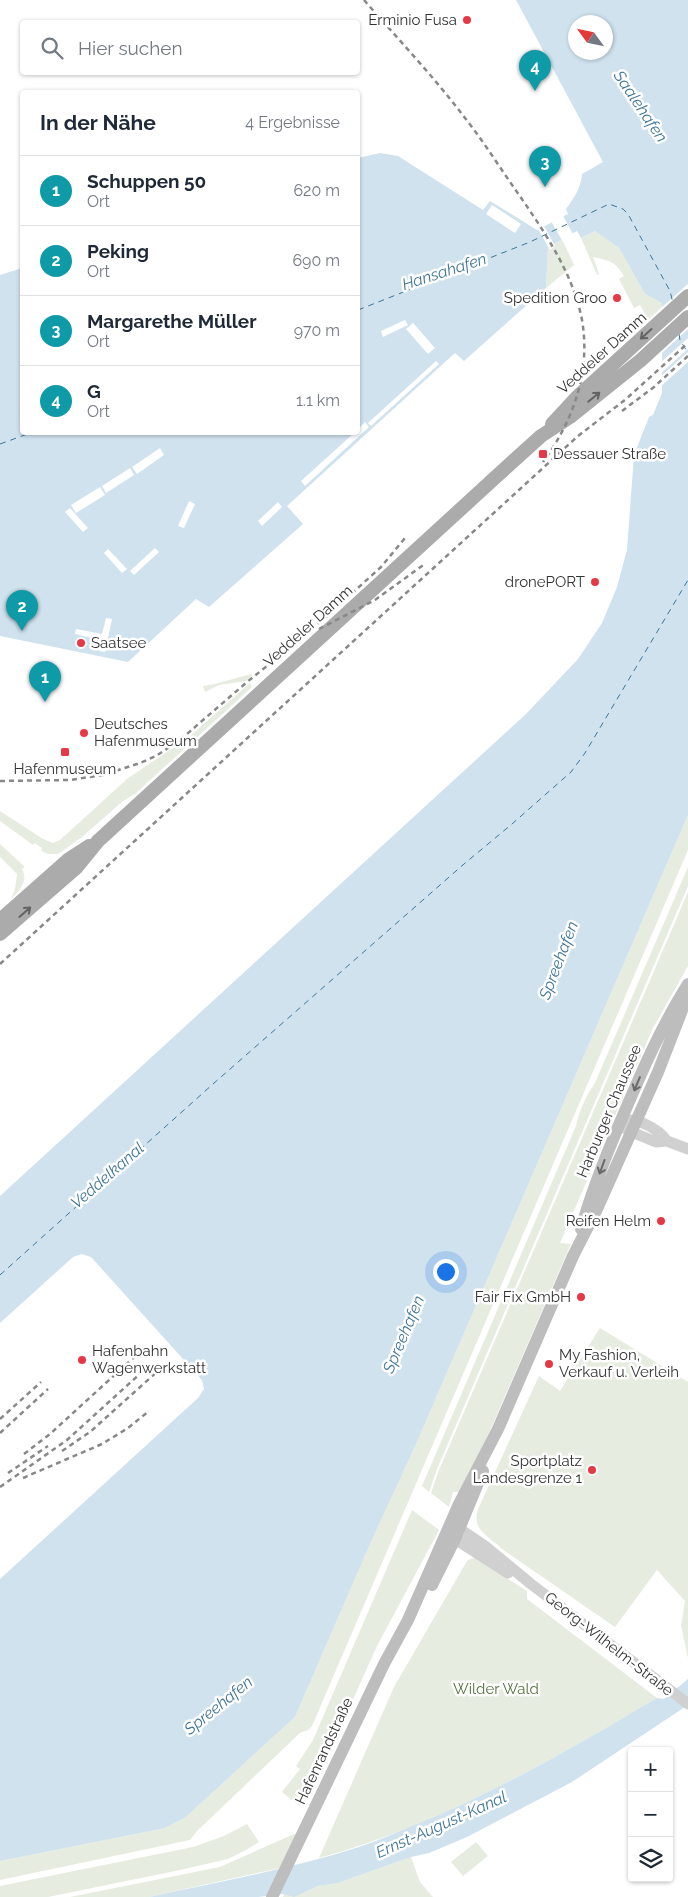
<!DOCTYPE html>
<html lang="de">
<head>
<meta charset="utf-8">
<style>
  :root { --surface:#fff; --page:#f2f2f3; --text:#1f2937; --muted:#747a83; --line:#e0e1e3; --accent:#e63946 }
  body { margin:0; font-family:Raleway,sans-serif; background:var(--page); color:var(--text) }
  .controls { position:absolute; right:15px; bottom:15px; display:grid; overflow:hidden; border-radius:5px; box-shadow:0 1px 4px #0004 }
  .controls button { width:45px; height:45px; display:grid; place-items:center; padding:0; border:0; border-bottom:1px solid var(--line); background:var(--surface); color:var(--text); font:25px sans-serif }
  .compass { position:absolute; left:568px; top:15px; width:45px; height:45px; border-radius:50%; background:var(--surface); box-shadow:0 1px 4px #0004; rotate:303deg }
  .you { position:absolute; left:445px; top:1271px; width:18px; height:18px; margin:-12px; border:4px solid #fff; border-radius:50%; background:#1a73e8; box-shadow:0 0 0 8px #1a73e833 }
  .badge { display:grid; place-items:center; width:32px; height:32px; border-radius:50%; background:var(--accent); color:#fff; font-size:16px; font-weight:700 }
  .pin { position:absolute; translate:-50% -41px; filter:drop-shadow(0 1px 2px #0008) }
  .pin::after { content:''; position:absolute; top:26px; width:18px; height:15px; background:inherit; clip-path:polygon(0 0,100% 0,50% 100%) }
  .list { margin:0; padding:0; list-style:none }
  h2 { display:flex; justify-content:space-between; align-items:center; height:65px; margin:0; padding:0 20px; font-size:21px }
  h2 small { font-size:16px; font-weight:400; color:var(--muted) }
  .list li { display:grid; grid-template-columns:32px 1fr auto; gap:15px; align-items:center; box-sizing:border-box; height:70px; padding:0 20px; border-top:1px solid var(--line) }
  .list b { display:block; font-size:19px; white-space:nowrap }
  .list p { margin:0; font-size:16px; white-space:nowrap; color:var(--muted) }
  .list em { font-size:16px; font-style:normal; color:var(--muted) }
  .icon { flex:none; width:28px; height:28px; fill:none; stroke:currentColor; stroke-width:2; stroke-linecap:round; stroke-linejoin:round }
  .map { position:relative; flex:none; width:688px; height:1897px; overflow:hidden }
  .search { position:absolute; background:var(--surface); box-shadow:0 1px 4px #0004; left:20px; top:20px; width:340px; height:55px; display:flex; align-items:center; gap:12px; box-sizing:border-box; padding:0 18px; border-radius:5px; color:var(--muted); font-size:19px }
  .panel { position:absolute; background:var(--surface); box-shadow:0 1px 4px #0004; left:20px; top:90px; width:340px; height:345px; border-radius:5px }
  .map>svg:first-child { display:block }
  .green { fill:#e6ecdf }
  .water { fill:#cfe2ee; fill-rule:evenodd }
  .pier { fill:#fff }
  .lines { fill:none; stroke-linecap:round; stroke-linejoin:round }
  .ferry { stroke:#3f7597; stroke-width:1; stroke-dasharray:6 5; stroke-linecap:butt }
  .tertiary { stroke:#d0d0d0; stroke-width:11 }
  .secondary { stroke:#bdbdbd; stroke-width:12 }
  .primary { stroke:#ababab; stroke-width:14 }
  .rail { stroke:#888; stroke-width:2.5; stroke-dasharray:5 4; stroke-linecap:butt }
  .oneway { stroke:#636363 }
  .oneway2 { stroke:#6a6a6a }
  .poi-dot { fill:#e63946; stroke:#fff; stroke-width:2 }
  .labels { text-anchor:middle; stroke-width:5; stroke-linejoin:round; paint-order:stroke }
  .poi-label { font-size:15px; fill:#333; stroke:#fff; text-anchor:end }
  .street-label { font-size:15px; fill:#333; stroke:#fff }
  .park-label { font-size:15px; fill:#56703f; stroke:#fff }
  .water-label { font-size:16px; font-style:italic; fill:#3f7597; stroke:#fff }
</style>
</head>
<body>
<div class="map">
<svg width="688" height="1897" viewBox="0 0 688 1897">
  <rect width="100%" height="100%" fill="#fff"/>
  <path class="green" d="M595,231L619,248L645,294L662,303V307L625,341H620L614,335L619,332L623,338L628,333L625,329L645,314L640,305L634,308L619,279L624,276C615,261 610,261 593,257L599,274L597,275L581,238Z
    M562,239L574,265L546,288L548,247Z
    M251,674L253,675L246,681L219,685L205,692L203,686L215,684Z
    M250,683L252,687L135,794L123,801L82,837L58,854H48L41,851L42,848L35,843L33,845L0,821V811L43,839L53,843L60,840L127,779L189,737Z
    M688,815V850L312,1726L308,1730L300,1733L197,1831L190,1840L0,1880V1861L165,1828L186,1817L295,1717L371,1542L417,1442Z
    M0,844L25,867L22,869C29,882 19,891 11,899L15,889L17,874L0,857Z
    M688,867V886L437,1469L429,1492L422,1486L576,1126C579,1111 586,1096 595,1083Z
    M688,892V966L653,1028L560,1243L571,1244L489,1433L459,1492H453L449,1507L431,1493L439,1470Z
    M600,1328L688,1382V1658L681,1626L685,1601L657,1570L615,1627L502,1549C488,1535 470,1530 479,1507L539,1376L560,1391Z
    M412,1510L439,1530L377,1646L315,1784L299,1806L282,1792L300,1769L296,1766L313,1740Z
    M476,1558L527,1591V1599L657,1698C549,1762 440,1825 319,1858L394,1687L467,1561L470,1559Z
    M247,1824L259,1842L246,1850L228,1859L180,1870L48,1897H0V1886L193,1847L224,1836Z
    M294,1834L298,1835L280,1868L149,1897H70L220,1867Z
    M476,1842L488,1856L463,1876L451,1862Z
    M411,1857L420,1882L433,1897H283L284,1894L305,1892L318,1886L338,1883Z"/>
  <path class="water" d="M516,0H688V815L417,1442L371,1542L295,1717L186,1817L165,1828L0,1861V1579L198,1398L204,1389L202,1380L91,1257L82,1254L73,1257L0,1323V1196L526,714L578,659L602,623L617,587L627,550L634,455L649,417L653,415L662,393V303L645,294L619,248L595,231L581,238L577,231L548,247L546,288L464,361L455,353L287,506L303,524L209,607L196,599L128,662L0,636V275L22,268V432H358V158L380,153L398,156L483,210L490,201L537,230L568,214L566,209C574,198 581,188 582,174L603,162ZM576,22H606V52H576Z
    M688,1679V1705L572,1782L467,1837L429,1853L411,1857L338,1883L318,1886L294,1897L284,1894L258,1897H149C219,1882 290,1869 359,1847C377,1841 395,1833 412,1826C498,1792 577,1745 657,1698L664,1699Z"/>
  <path class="pier" d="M492,205L521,224L515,233L486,214Z
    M562,214L574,236L563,242L551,221Z
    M543,224L555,246L550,250L537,227Z
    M688,284V329L661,354V308Z
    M405,320L408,325L383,337L381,331Z
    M413,323L435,348L428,354L406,329Z
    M688,338V349L659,375V364Z
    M688,352V362L660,387L659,378Z
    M436,361L439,364L371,426L368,423Z
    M365,422L369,427L305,486L301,481L354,433L358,432V429Z
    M160,448L164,455L137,474L132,467Z
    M130,468L134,475L106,493L102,486Z
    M100,487L105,495L76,513L71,505Z
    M189,501L195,504L184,528L178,526Z
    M278,502L282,507L262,526L258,521Z
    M70,508L88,528L83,532L65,512Z
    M155,548L159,552L134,575L130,571Z
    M108,549L127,569L122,573L104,553Z
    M106,618L112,619L105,652L99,651L101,640L75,634L76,629L102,634Z"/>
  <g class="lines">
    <path class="ferry" d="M358,310L530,242L609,204L623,209L628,214L670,291L673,303
      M679,334L680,340L688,353
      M0,444L33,432
      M0,1275L213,1084L464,864L512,824L571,772L585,753L688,580"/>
    <path class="tertiary" d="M667,1141C659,1129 634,1115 620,1122L627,1130L651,1140L656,1142L667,1141L688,1149
      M451,1528L460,1529L485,1546L531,1584L688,1704
      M451,1531L455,1539L508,1573"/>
    <path class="secondary" d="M581,1229C593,1186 610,1145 628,1104C646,1062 664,1022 688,984
      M432,1585L455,1539L483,1471
      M272,1897L384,1664L408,1620L459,1504L498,1429L573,1256L597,1209L658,1072L688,995"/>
    <path class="primary" d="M552,424L577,397L688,296
      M0,920L69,859L89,846
      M0,934L76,868L98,841L510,464L541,436L570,417L641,360L688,317"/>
    <path class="rail" d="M364,0C398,39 434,77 465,118C484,142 500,168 517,192C544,231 573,273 582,320C591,372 573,421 543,462
      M622,411L654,387L688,356
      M319,629L375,600L426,563
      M0,781L70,780L103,775L140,763L156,756L180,740L247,682L308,633L381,567L405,538
      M0,964L520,489L578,436L626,399L688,343
      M0,1419L41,1382
      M0,1433L48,1389
      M62,1451L90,1432L159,1370
      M24,1454L50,1434L142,1350
      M8,1473L48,1446
      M23,1478L102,1444L128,1428L149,1411
      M0,1487L67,1440L153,1362"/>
  </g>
  <defs><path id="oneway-shaft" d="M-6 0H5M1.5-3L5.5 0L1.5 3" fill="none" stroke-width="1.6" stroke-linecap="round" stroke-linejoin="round" transform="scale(1.25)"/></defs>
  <g class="oneway">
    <use href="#oneway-shaft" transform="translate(646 334) rotate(138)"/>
    <use href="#oneway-shaft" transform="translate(594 397) rotate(-39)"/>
    <use href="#oneway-shaft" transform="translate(25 912) rotate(-41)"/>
  </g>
  <g class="oneway2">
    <use href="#oneway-shaft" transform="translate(637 1084) rotate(113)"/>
    <use href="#oneway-shaft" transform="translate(602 1167) rotate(110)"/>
  </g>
  <g class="poi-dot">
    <circle cx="467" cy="20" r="5"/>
    <circle cx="617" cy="298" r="5"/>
    <rect x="538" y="449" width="10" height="10" rx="2.5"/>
    <circle cx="595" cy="582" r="5"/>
    <circle cx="81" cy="643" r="5"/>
    <circle cx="84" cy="733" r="5"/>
    <rect x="60" y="747" width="10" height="10" rx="2.5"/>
    <circle cx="661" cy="1221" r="5"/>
    <circle cx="581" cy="1297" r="5"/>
    <circle cx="82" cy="1360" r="5"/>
    <circle cx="549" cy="1364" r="5"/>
    <circle cx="592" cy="1470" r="5"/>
  </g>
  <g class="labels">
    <g class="poi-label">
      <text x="457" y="25">Erminio Fusa</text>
      <text x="607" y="303">Spedition Groo</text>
      <text x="553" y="459" text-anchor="start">Dessauer Straße</text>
      <text x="585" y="587">dronePORT</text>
      <text x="91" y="648" text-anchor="start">Saatsee</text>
      <text x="94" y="729" text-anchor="start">Deutsches<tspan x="94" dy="17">Hafenmuseum</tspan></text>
      <text x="65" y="774" text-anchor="middle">Hafenmuseum</text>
      <text x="651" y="1226">Reifen Helm</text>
      <text x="571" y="1302">Fair Fix GmbH</text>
      <text x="92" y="1356" text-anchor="start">Hafenbahn<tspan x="92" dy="17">Wagenwerkstatt</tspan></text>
      <text x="559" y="1360" text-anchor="start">My Fashion,<tspan x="559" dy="17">Verkauf u. Verleih</tspan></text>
      <text x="582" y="1466">Sportplatz<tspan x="582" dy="17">Landesgrenze 1</tspan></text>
    </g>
    <g class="street-label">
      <text transform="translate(602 353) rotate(-42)" y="5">Veddeler Damm</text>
      <text transform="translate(308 626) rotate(-42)" y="5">Veddeler Damm</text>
      <text transform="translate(609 1111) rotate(-67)" y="5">Harburger Chaussee</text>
      <text transform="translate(609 1644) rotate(38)" y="5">Georg-Wilhelm-Straße</text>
      <text transform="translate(324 1751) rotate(-65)" y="5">Hafenrandstraße</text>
    </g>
    <g class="park-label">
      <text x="496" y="1694">Wilder Wald</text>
    </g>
    <g class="water-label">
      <text transform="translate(641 106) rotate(56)" y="6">Saalehafen</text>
      <text transform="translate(444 271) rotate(-18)" y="6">Hansahafen</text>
      <text transform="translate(558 960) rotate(-69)" y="6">Spreehafen</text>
      <text transform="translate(107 1175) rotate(-41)" y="6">Veddelkanal</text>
      <text transform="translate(403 1334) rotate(-67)" y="6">Spreehafen</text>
      <text transform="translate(218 1705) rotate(-39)" y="6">Spreehafen</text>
      <text transform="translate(441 1824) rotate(-24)" y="6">Ernst-August-Kanal</text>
    </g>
  </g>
</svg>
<div class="controls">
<button>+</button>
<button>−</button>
<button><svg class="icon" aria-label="layers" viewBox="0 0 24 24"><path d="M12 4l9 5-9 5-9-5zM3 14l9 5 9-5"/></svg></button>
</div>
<svg class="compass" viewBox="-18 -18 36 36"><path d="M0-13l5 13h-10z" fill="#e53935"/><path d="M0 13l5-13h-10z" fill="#747a83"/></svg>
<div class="you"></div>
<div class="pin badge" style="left:45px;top:702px;background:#0f9aa8">1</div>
<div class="pin badge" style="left:22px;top:631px;background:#0f9aa8">2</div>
<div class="pin badge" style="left:545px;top:187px;background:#0f9aa8">3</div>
<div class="pin badge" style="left:535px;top:91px;background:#0f9aa8">4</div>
<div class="search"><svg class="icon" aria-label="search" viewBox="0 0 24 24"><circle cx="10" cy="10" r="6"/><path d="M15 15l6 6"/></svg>Hier suchen</div>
<section class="panel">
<h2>In der Nähe<small>4 Ergebnisse</small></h2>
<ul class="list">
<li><span class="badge" style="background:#0f9aa8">1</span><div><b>Schuppen 50</b><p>Ort</p></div><em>620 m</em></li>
<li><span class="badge" style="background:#0f9aa8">2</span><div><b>Peking</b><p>Ort</p></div><em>690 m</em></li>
<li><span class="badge" style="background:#0f9aa8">3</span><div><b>Margarethe Müller</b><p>Ort</p></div><em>970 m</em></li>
<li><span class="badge" style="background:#0f9aa8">4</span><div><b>G</b><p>Ort</p></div><em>1.1 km</em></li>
</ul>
</section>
</div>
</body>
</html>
